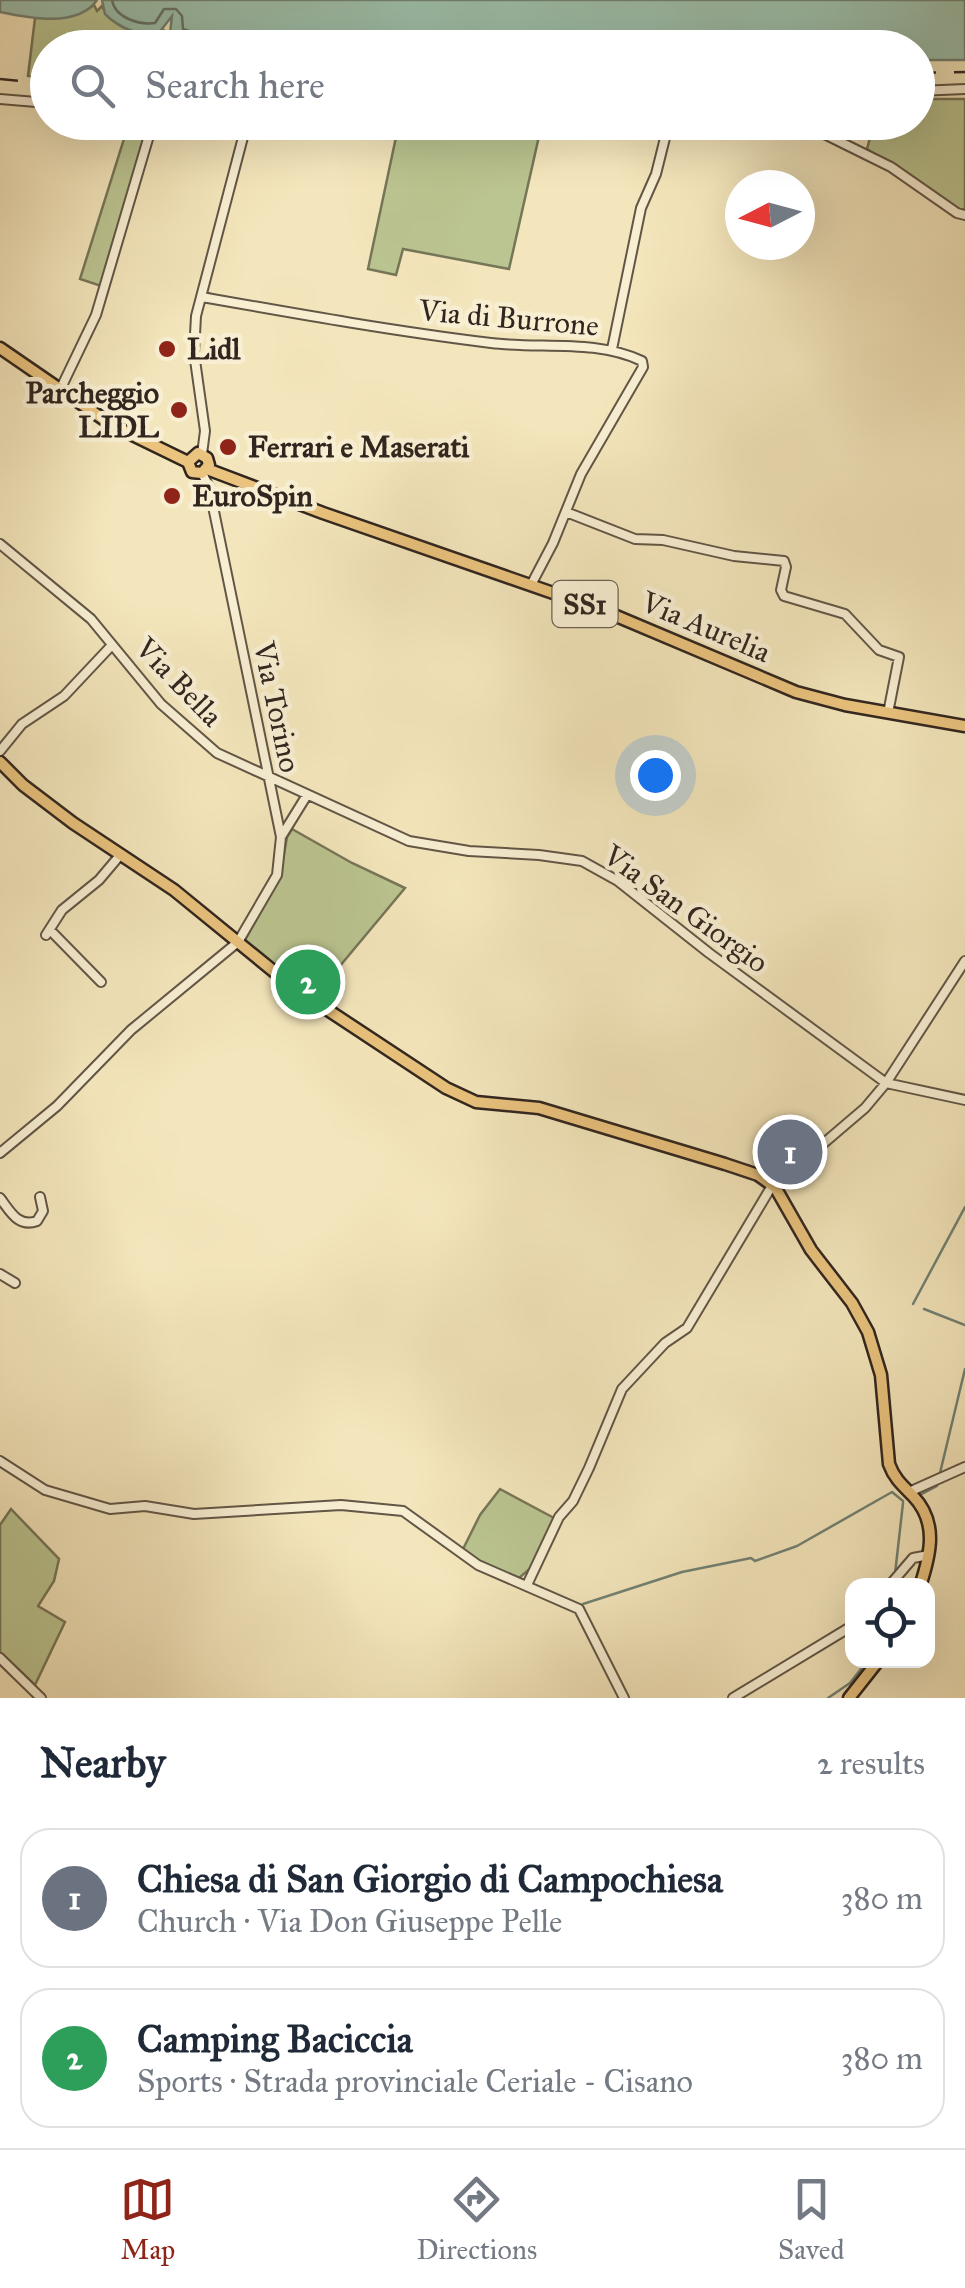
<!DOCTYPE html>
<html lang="en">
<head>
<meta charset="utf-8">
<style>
  :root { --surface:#fff; --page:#f2f2f3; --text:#1f2937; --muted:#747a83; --line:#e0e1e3; --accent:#8f2418 }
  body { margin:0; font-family:"IM FELL Great Primer",serif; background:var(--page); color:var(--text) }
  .controls { position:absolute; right:30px; bottom:30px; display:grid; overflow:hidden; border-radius:20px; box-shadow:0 10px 40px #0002 }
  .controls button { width:90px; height:90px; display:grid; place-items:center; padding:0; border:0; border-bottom:2px solid var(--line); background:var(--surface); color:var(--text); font:50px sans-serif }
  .compass { position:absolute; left:725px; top:170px; width:90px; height:90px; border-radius:50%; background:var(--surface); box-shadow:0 10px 40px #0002; rotate:264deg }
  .you { position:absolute; left:655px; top:775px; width:35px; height:35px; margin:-25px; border:8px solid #fff; border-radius:50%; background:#1a73e8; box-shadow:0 0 0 15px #1a73e833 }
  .badge { display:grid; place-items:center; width:65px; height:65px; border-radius:50%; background:var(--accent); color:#fff; font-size:32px; font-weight:700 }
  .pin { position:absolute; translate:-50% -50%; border:5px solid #fff; box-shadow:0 2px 10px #0006 }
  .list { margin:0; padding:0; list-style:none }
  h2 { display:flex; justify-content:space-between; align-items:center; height:130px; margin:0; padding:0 40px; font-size:42px }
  h2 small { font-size:32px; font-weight:400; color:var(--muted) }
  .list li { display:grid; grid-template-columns:65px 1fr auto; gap:30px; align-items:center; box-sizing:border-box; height:140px; margin:0 20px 20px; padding:0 20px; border:2px solid var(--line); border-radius:30px }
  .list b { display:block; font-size:38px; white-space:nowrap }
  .list p { margin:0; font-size:32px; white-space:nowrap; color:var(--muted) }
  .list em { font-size:32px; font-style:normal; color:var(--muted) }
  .icon { flex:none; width:55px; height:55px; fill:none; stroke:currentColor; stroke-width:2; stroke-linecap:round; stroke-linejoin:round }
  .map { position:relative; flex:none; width:965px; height:1698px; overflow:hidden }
  .search { position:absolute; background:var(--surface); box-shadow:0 10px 40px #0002; left:30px; right:30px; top:30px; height:110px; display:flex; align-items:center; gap:25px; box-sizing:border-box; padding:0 35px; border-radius:55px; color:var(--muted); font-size:38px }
  .sheet { height:450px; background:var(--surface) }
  nav { display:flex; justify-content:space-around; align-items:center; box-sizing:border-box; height:140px; border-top:2px solid var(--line); background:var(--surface); font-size:28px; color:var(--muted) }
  nav a { display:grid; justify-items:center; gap:5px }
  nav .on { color:var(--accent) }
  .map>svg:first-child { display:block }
  .green { fill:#bbc591; stroke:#767658; stroke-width:2.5 }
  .water { fill:#9cc0ac; stroke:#718274; stroke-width:2.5 }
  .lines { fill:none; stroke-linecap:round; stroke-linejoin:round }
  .shore { stroke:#667366; stroke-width:2.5 }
  .stream { stroke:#718274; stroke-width:2.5 }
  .minor-casing { stroke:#625646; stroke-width:12 }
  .major-casing { stroke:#31261f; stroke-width:15 }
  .minor { stroke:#f8efd3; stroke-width:8 }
  .major { stroke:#eac37e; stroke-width:10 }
  .rail { stroke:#31261f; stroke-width:2.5; stroke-dasharray:18 18; stroke-linecap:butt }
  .poi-dot { fill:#8f2418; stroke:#f8efd3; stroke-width:4 }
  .labels { text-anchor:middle; stroke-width:9; stroke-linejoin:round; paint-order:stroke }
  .shield { fill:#f8efd3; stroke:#6d6255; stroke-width:2.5 }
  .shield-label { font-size:28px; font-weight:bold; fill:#31261f }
  .street-label { font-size:30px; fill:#31261f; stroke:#f8efd3 }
  .poi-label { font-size:30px; font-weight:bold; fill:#31261f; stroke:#f8efd3; text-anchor:start }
</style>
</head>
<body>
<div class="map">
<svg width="965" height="1698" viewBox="0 0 965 1698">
  <rect width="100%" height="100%" fill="#f4e6bc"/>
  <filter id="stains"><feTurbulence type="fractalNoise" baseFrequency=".002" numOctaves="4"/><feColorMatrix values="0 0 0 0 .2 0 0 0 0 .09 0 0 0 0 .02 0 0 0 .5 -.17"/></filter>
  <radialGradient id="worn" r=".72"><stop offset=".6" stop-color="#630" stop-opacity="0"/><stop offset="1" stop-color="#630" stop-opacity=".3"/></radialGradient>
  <path class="green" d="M94,5L97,11L102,6C111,26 143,41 163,30L184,41L217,44L223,47L48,48L47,78L28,76L35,18C55,18 77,18 94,5Z
    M918,99H965V212L953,208L867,149L874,123L918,122Z
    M129,123H151L101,286L80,279Z
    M399,123H542L509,269L403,249L396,275L368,269Z
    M292,829L352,863L405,888L314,997L244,942L280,876L287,837Z
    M500,1489L554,1518L532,1567L519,1578L480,1563L462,1551L480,1515Z
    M11,1509L59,1559L54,1581L38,1606L65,1622L35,1685L0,1652V1525Z"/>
  <path class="water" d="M0,0H97C78,28 28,18 0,12Z
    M102,0H965V60H918V48L223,47L217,44L184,41L170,33L172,16L158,34C139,36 119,28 105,14Z"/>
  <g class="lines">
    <path class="shore" d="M112,0C115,18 139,25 155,23L164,9H176L182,16L183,29L201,35L206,48"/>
    <path class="stream" d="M913,1304L965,1207
      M924,1309L965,1325
      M940,1473L965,1369
      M920,1495L937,1486
      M895,1574L903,1503
      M583,1604L682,1572L751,1558L755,1561L797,1546L892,1492L903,1501
      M828,1698L850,1683L868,1660"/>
    <g class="minor-casing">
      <path id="minor" d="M918,91L965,89
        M0,99L48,103
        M800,122L891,167L957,213L965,215
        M202,297C298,314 393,331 491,343C541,349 596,339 642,361L643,367L581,474L553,543L531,585
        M612,349L641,208L656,174L669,122
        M60,390L96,315L153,122
        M202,454L205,431L194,353L196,316L247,122
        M566,512L635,539L663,540L734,556L784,561L786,567L781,590L784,596L845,614L879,650L899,657L888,713
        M0,544L91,619L161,704L217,753L409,841L469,851L539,855L582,861L618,881L709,953L886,1083L965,1100
        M0,751L22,724L64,696L112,645
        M281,837L307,795
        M50,930L101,982
        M46,935L62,910L99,880L121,854
        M0,1153L57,1106L131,1030L238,942L277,875L281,837L209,487L202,473
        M0,1198C10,1211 18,1228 37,1221L43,1211L40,1197
        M0,1274L15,1283
        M0,1461L45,1490L110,1509L145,1506L194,1514L341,1505L403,1511L478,1565L579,1609L624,1698
        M909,1492L965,1467
        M527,1585L559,1517L573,1501L589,1468L622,1389L665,1343L687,1328L770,1189L865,1108L886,1083L965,961
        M889,1586L913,1558L929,1555
        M0,1658L41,1698
        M733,1698L852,1626"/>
    </g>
    <g class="major-casing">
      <path id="major" d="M0,348L112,425L188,462L192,472L202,473L209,465L207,458L198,453L188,462
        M207,469L323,513L602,610L796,692L845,705L965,726
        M0,762L23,785L73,823L174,890L293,987L446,1088L476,1102L539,1108L725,1164L758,1175L775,1187L811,1250L852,1303L868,1332L881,1375L889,1464C894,1478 902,1485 913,1496C938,1522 931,1553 920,1586
        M849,1698L879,1660"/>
    </g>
    <use href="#minor" class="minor"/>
    <use href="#major" class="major"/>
    <path class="rail" d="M918,73L965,72
      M0,79L48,84"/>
  </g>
  <g class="poi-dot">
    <circle cx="167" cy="349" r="10"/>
    <circle cx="179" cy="410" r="10"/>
    <circle cx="228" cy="447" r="10"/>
    <circle cx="172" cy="496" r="10"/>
  </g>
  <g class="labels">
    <rect class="shield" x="552.5" y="581" width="65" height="46" rx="8"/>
    <g class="shield-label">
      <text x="585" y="614">SS1</text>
    </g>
    <g class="street-label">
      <text transform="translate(509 318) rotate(5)" y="10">Via di Burrone</text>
      <text transform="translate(706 627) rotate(23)" y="10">Via Aurelia</text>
      <text transform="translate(179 682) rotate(46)" y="10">Via Bella</text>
      <text transform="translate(277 707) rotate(78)" y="10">Via Torino</text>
      <text transform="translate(686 909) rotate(36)" y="10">Via San Giorgio</text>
    </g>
    <g class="poi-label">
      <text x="187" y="359">Lidl</text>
      <text x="159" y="403" text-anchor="end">Parcheggio<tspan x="159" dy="34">LIDL</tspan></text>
      <text x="248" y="457">Ferrari e Maserati</text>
      <text x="192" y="506">EuroSpin</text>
    </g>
  </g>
  <rect width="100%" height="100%" filter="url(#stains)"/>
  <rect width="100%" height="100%" fill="url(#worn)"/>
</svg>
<div class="controls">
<button><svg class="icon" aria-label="locate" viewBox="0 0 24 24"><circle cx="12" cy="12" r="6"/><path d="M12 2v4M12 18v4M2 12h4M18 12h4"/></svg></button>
</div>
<svg class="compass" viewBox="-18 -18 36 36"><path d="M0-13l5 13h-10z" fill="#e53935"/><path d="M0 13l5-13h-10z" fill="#747a83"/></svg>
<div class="you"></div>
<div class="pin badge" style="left:790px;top:1152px;background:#6b7280">1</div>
<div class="pin badge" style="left:308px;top:982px;background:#2e9e5b">2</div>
<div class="search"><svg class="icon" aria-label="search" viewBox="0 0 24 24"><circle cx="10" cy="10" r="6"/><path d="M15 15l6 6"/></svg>Search here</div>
</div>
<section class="sheet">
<h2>Nearby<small>2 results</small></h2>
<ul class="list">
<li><span class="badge" style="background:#6b7280">1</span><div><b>Chiesa di San Giorgio di Campochiesa</b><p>Church · Via Don Giuseppe Pelle</p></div><em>380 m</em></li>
<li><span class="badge" style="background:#2e9e5b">2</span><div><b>Camping Baciccia</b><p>Sports · Strada provinciale Ceriale - Cisano</p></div><em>380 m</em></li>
</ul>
</section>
<nav>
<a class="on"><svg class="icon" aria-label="map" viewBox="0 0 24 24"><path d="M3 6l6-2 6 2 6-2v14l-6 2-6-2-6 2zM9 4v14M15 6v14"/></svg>Map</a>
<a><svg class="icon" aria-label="directions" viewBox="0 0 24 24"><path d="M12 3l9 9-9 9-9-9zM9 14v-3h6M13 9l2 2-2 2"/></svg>Directions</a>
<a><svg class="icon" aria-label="saved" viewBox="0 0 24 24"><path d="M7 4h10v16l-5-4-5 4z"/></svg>Saved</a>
</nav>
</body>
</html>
